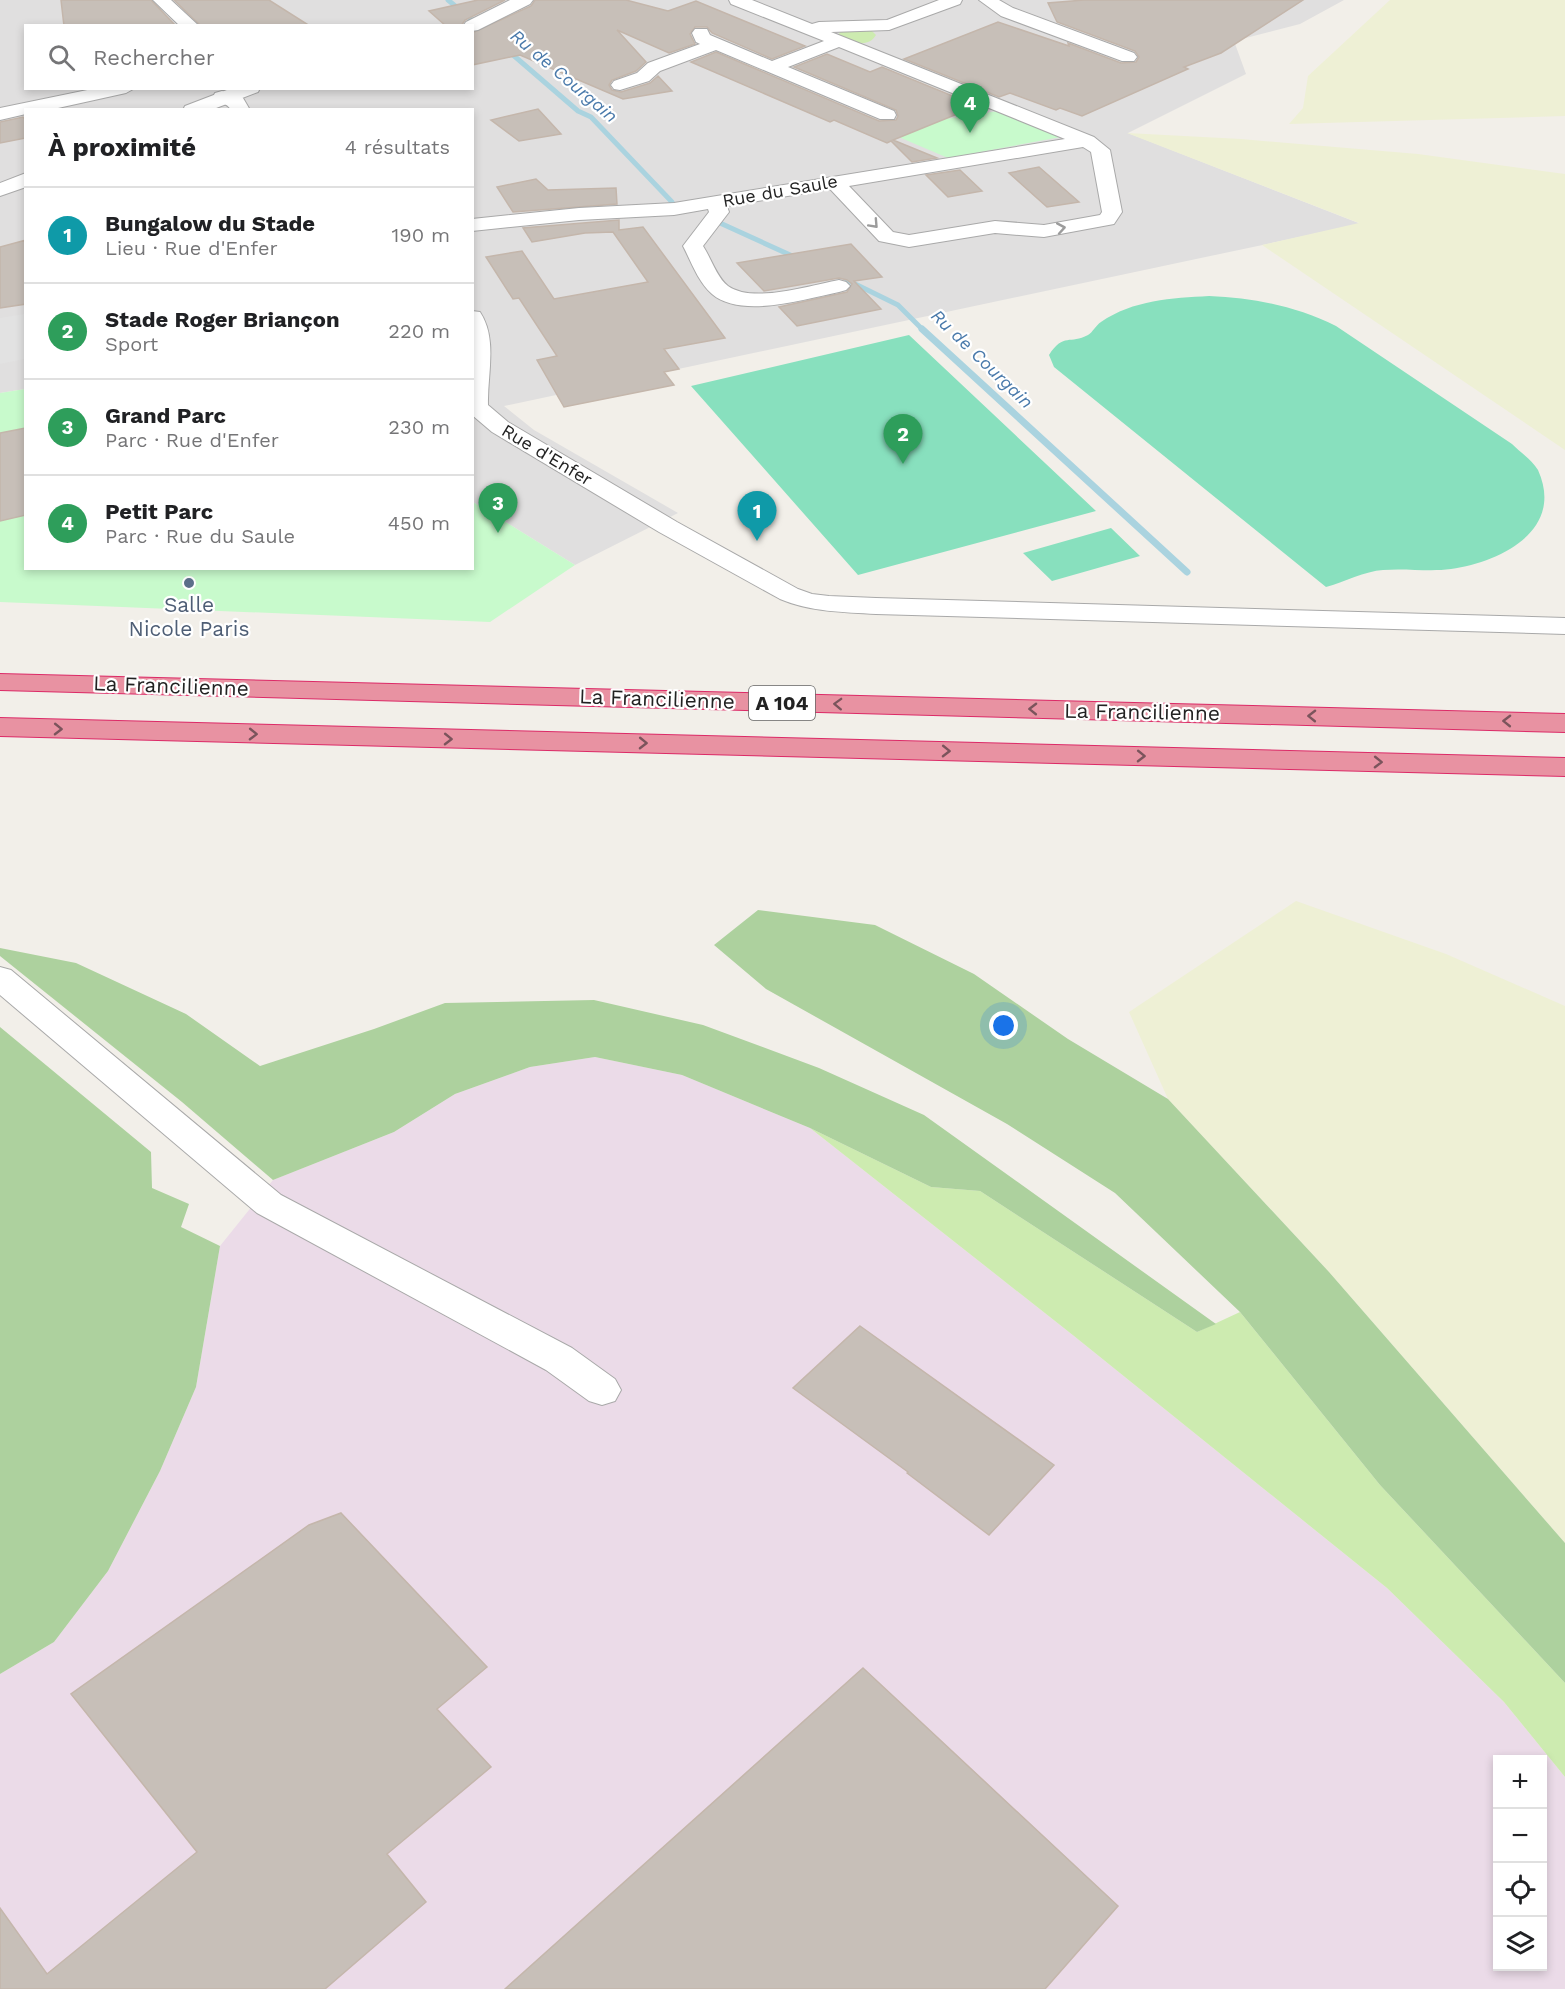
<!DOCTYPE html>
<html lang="fr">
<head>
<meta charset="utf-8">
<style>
  :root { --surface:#fff; --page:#f6f6f6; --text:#202124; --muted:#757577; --line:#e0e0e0; --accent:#db2777 }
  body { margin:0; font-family:"Work Sans",sans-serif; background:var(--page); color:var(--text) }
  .controls { position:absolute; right:18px; bottom:18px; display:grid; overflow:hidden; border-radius:0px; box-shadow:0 3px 9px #0003 }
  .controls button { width:54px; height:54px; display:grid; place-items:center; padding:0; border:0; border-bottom:2px solid var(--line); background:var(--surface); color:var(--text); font:30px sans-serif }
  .you { position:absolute; left:1004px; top:1026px; width:21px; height:21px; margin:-15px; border:4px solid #fff; border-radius:50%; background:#1a73e8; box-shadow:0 0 0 9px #1a73e833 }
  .badge { display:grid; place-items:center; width:39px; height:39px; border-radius:50%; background:var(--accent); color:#fff; font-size:20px; font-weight:700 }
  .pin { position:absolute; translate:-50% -50px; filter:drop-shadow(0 2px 3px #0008) }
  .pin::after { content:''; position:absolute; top:32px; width:21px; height:18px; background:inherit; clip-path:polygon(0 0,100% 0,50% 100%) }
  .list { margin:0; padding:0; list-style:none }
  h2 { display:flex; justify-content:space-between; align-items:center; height:78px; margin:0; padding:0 24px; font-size:26px }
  h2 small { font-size:20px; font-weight:400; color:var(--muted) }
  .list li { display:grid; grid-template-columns:39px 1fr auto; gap:18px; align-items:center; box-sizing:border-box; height:96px; padding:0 24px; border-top:2px solid var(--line) }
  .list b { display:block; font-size:22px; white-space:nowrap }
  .list p { margin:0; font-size:20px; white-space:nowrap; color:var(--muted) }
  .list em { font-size:20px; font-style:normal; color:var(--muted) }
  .icon { flex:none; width:33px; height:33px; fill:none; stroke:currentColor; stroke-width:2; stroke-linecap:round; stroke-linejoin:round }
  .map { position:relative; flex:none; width:1565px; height:1989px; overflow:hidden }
  .search { position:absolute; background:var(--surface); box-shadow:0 3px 9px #0003; left:24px; top:24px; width:450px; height:66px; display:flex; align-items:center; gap:15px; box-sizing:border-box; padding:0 21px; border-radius:0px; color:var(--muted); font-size:22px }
  .panel { position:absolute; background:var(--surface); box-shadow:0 3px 9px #0003; left:24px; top:108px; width:450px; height:462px; border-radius:0px }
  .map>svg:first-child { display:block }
  .residential { fill:#e0dfdf; fill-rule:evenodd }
  .industrial { fill:#ebdbe8; fill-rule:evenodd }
  .farmland { fill:#eef0d5 }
  .grass { fill:#cdebb0 }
  .forest { fill:#add19e }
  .park { fill:#c8facc }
  .pitch { fill:#88e0be }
  .parking { fill:#e2e2e2 }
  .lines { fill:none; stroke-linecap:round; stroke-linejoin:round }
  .stream-far1 { stroke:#aad3df; stroke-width:5 }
  .stream { stroke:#aad3df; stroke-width:7 }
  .building { fill:#c7bfb8; stroke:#c4b6ab; stroke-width:1.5 }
  .minor-casing { stroke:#a9a9a9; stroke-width:2 }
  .tertiary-casing { stroke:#a9a9a9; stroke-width:2 }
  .motorway-casing { stroke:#dc2a67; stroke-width:2 }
  .minor { fill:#fff; fill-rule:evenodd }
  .tertiary { fill:#fff; fill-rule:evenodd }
  .motorway { fill:#e892a2; fill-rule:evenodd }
  .oneway { stroke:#9c9c9c }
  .oneway2 { stroke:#7b545c }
  .service-dot { fill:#5c6f8a; stroke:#fff; stroke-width:2 }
  .labels { text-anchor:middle; stroke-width:4.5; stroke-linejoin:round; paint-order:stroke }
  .far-water-label { font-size:18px; font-style:italic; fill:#4a7aab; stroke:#fff }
  .far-street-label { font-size:18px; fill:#222; stroke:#fff }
  .shield { fill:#fff; stroke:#646464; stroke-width:1.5 }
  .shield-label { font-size:20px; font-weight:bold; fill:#222 }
  .service-label { font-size:21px; fill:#4e5e75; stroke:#fff }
  .street-label { font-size:21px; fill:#222; stroke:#fff }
</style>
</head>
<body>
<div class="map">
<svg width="1565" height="1989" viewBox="0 0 1565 1989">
  <rect width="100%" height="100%" fill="#f2efe9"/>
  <path class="residential" d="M0,0H1344L1300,24L1234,41L1246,74L1128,133L1361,224L504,406L534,430L678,513L575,565L473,502L472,110H26L25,389L0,393ZM26,26H472V88H26Z"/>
  <path class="industrial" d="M595,1057L682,1075L810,1128L1074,1336L1387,1588L1504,1702L1565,1777V1989H0V1674L54,1642L108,1571L160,1471L196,1387L220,1246L273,1180L394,1132L455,1094L530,1067ZM1498,1760H1542V1966H1498Z"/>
  <path class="farmland" d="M1390,0H1565V116L1289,124L1303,108L1308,76Z
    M1127,133L1241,139L1418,154L1565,174V450L1262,245L1359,223Z
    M1296,901L1446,954L1565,1006V1543L1329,1272L1168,1099L1129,1012Z"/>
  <path class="grass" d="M871,30L876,35C867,50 850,40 838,36L840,32Z
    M810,1128L931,1187L980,1191L1197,1332L1240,1312L1380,1485L1565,1683V1777L1504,1702L1387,1588L1074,1336Z"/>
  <path class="forest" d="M758,910L875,925L974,974L1068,1039L1168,1099L1329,1272L1565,1543V1683L1380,1485L1240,1312L1115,1193L1007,1124L766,989L714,945Z
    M0,948L76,963L186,1014L260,1066L374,1029L445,1003L594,1000L703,1025L819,1068L924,1115L1216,1324L1197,1332L980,1191L931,1187L810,1128L682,1075L595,1057L530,1067L455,1094L394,1132L273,1180L182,1102L0,956Z
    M0,1027L151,1152L152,1188L189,1204L181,1227L220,1246L196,1387L160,1471L108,1571L54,1642L0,1674Z"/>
  <path class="park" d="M998,111L1061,137L948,158L880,129Z
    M25,389L26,568H472L473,502L575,565L490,622L0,602V393Z"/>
  <path class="pitch" d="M1209,296C1255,298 1295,306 1336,326L1512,444C1520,452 1532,460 1538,470C1565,530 1501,562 1451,569C1429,572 1406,568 1383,570C1365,571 1344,582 1326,587L1054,367L1049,355C1064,332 1070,345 1088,335C1093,332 1096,325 1101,322C1133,300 1172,298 1209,296Z
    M909,335L1096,511L858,575L691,386Z
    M1111,528L1140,556L1052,581L1023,553Z"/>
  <path class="parking" d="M25,314V359L0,364V318Z"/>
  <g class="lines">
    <path class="stream-far1" d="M448,0L470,18
      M505,48L578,111L591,117L672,202
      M720,223L799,259
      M847,280L898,305L923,330"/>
    <path class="stream" d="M922,329L1187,572"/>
  </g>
  <path class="building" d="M61,0H151L176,26H64Z
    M174,0H269L310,26H201Z
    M478,0H505L465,20L461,26H446L429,11Z
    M535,0H626L668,11L696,1L805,46L772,59L712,33L707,27H695L690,34L695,44L669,53L617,30L646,62L636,71L612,80L609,85L612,90L621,92L650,83L658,76L672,91L623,99L520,55L472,65V33L531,6Z
    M1084,0H1303L1221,53L1184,67L1188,69L1082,116L1060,108L1056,110L1010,93L999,97L904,59L998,22L1069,46L1068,43L1121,63L1136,62L1139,57L1135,51L1057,22L1048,3Z
    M716,52L879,121L896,120L898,116L896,110L794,67L827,54L870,72L882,67L977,106L893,140L937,158L912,162L891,141L887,143L834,120L830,122L691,62Z
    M538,109L561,134L519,141L491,120Z
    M23,117L26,121V138L0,143V122Z
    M1039,167L1079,202L1047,207L1009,173Z
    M960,170L982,191L948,197L926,175Z
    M536,179L548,190L616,188L617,204L513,212L497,187Z
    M619,220V230L643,227L725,338L664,349L679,369L664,372L674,385L564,407L537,360L557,356L519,298L513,299L486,257L522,251L554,299L648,282L613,232L585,233L532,242L523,228Z
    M26,240V304L0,308V247Z
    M851,244L882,277L854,281L881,309L797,326L779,307L847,292L852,284L847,280L839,278L764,291L737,263Z
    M26,428V515L0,521V433Z
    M860,1326L1054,1465L989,1535L907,1473L908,1472L793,1388Z
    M341,1513L487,1667L437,1709L491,1767L387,1854L426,1902L325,1989H0V1908L47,1974L197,1852L71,1694L309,1525Z
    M863,1668L1118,1906L1045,1989H505Z"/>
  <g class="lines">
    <g class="minor-casing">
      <path id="minor" d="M153,0H171L199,26H180Z
        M729,0H752L812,24L819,22L887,20L939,0H962L960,4L889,30L831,32L1094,137L1110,150L1122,212L1114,224L1044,237L995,233L909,247L879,241L830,189L727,206L729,212L703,246C711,258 717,278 728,286C753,304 811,285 839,280L846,282L850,286L846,290L839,292C805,299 741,319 712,294C698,282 691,261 683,246L709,212L708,209L674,215L579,220L472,231V219L579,208L674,203L1065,139L839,47L788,67L894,111L896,115L894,119H880L716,50L660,71L649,81L620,90L614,89L611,85L614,81L637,73L648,63L700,44L696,42L692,33L695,29H707L710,35L772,61L824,41L731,4ZM1083,147L1091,152L1102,212L1100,215L1044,225L995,221L909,235L893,232L849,186Z
        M979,0H999L1013,8L1134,53L1137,57L1134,61H1122L1001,16Z
        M97,88H135L126,93L49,110H26V114L0,120V108Z
        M222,91L243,98L250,110H231C227,102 218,104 213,97L215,93Z
        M472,311L480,312C498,339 487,375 488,405L508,422L677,522L798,589L812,594L829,596L876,598L1565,618V634L876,614C843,612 811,612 780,599L659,532L492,432L472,415Z
        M0,967L11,970L281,1195L572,1348L615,1379L621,1390L615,1401L602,1405L589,1401L546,1370L257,1213L0,995Z"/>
    </g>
    <g class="tertiary-casing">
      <path id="tertiary" d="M510,0H533L530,4L478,30L472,31V26H463L466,22Z
        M232,88H260L258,92L211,110H183L185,106Z
        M26,173V187L0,196V183Z"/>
    </g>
    <g class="motorway-casing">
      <path id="motorway" d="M0,674L1565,714V732L0,690Z
        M0,718L1565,758V776L0,736Z"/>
    </g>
    <use href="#minor" class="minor"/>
    <use href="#tertiary" class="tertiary"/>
    <use href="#motorway" class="motorway"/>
  </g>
  <defs><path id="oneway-chevron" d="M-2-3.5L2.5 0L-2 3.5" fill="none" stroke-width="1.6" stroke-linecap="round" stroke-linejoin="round" transform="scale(1.5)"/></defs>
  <g class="oneway">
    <use href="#oneway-chevron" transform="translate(874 224) rotate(47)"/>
    <use href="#oneway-chevron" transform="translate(1061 228) rotate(-10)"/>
  </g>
  <g class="oneway2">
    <use href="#oneway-chevron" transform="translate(838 704) rotate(-178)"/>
    <use href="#oneway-chevron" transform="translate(1033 709) rotate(-179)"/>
    <use href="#oneway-chevron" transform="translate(1312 716) rotate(-179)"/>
    <use href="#oneway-chevron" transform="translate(1507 721) rotate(-179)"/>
    <use href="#oneway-chevron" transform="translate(58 729) rotate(1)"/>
    <use href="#oneway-chevron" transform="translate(253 734) rotate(1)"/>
    <use href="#oneway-chevron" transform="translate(448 739) rotate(1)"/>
    <use href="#oneway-chevron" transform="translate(643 743) rotate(1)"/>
    <use href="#oneway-chevron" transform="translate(946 751) rotate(1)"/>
    <use href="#oneway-chevron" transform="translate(1141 756) rotate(1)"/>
    <use href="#oneway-chevron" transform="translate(1378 762) rotate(1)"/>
  </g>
  <circle class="service-dot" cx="189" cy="583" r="6"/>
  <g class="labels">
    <g class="far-water-label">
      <text transform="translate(564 76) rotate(40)" y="6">Ru de Courgain</text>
      <text transform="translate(982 359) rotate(44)" y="6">Ru de Courgain</text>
    </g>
    <g class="far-street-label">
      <text transform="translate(780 191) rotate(-10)" y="6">Rue du Saule</text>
      <text transform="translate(547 455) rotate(31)" y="6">Rue d'Enfer</text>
    </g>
    <rect class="shield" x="749" y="686" width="66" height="34" rx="4.5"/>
    <g class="shield-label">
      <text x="782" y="710">A 104</text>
    </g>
    <g class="service-label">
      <text x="189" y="612">Salle<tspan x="189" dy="24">Nicole Paris</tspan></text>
    </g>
    <g class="street-label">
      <text transform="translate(171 686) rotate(2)" y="7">La Francilienne</text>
      <text transform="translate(657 699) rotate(2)" y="7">La Francilienne</text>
      <text transform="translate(1142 712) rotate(1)" y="7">La Francilienne</text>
    </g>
  </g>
</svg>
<div class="controls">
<button>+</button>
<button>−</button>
<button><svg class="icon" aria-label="locate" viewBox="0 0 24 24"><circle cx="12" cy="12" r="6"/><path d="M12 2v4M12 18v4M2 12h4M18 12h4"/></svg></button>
<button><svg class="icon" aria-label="layers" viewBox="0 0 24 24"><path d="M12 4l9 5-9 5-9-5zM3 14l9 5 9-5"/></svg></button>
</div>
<div class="you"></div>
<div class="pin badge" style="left:757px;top:541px;background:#0f9aa8">1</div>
<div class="pin badge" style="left:903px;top:464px;background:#2e9e5b">2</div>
<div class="pin badge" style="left:498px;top:533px;background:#2e9e5b">3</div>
<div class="pin badge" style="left:970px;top:133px;background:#2e9e5b">4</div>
<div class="search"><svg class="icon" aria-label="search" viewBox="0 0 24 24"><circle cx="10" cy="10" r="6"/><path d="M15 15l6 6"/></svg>Rechercher</div>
<section class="panel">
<h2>À proximité<small>4 résultats</small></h2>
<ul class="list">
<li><span class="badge" style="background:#0f9aa8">1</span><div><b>Bungalow du Stade</b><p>Lieu · Rue d'Enfer</p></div><em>190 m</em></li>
<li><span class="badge" style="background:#2e9e5b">2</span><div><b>Stade Roger Briançon</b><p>Sport</p></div><em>220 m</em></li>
<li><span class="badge" style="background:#2e9e5b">3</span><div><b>Grand Parc</b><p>Parc · Rue d'Enfer</p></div><em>230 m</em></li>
<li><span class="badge" style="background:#2e9e5b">4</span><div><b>Petit Parc</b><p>Parc · Rue du Saule</p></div><em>450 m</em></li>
</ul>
</section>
</div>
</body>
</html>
